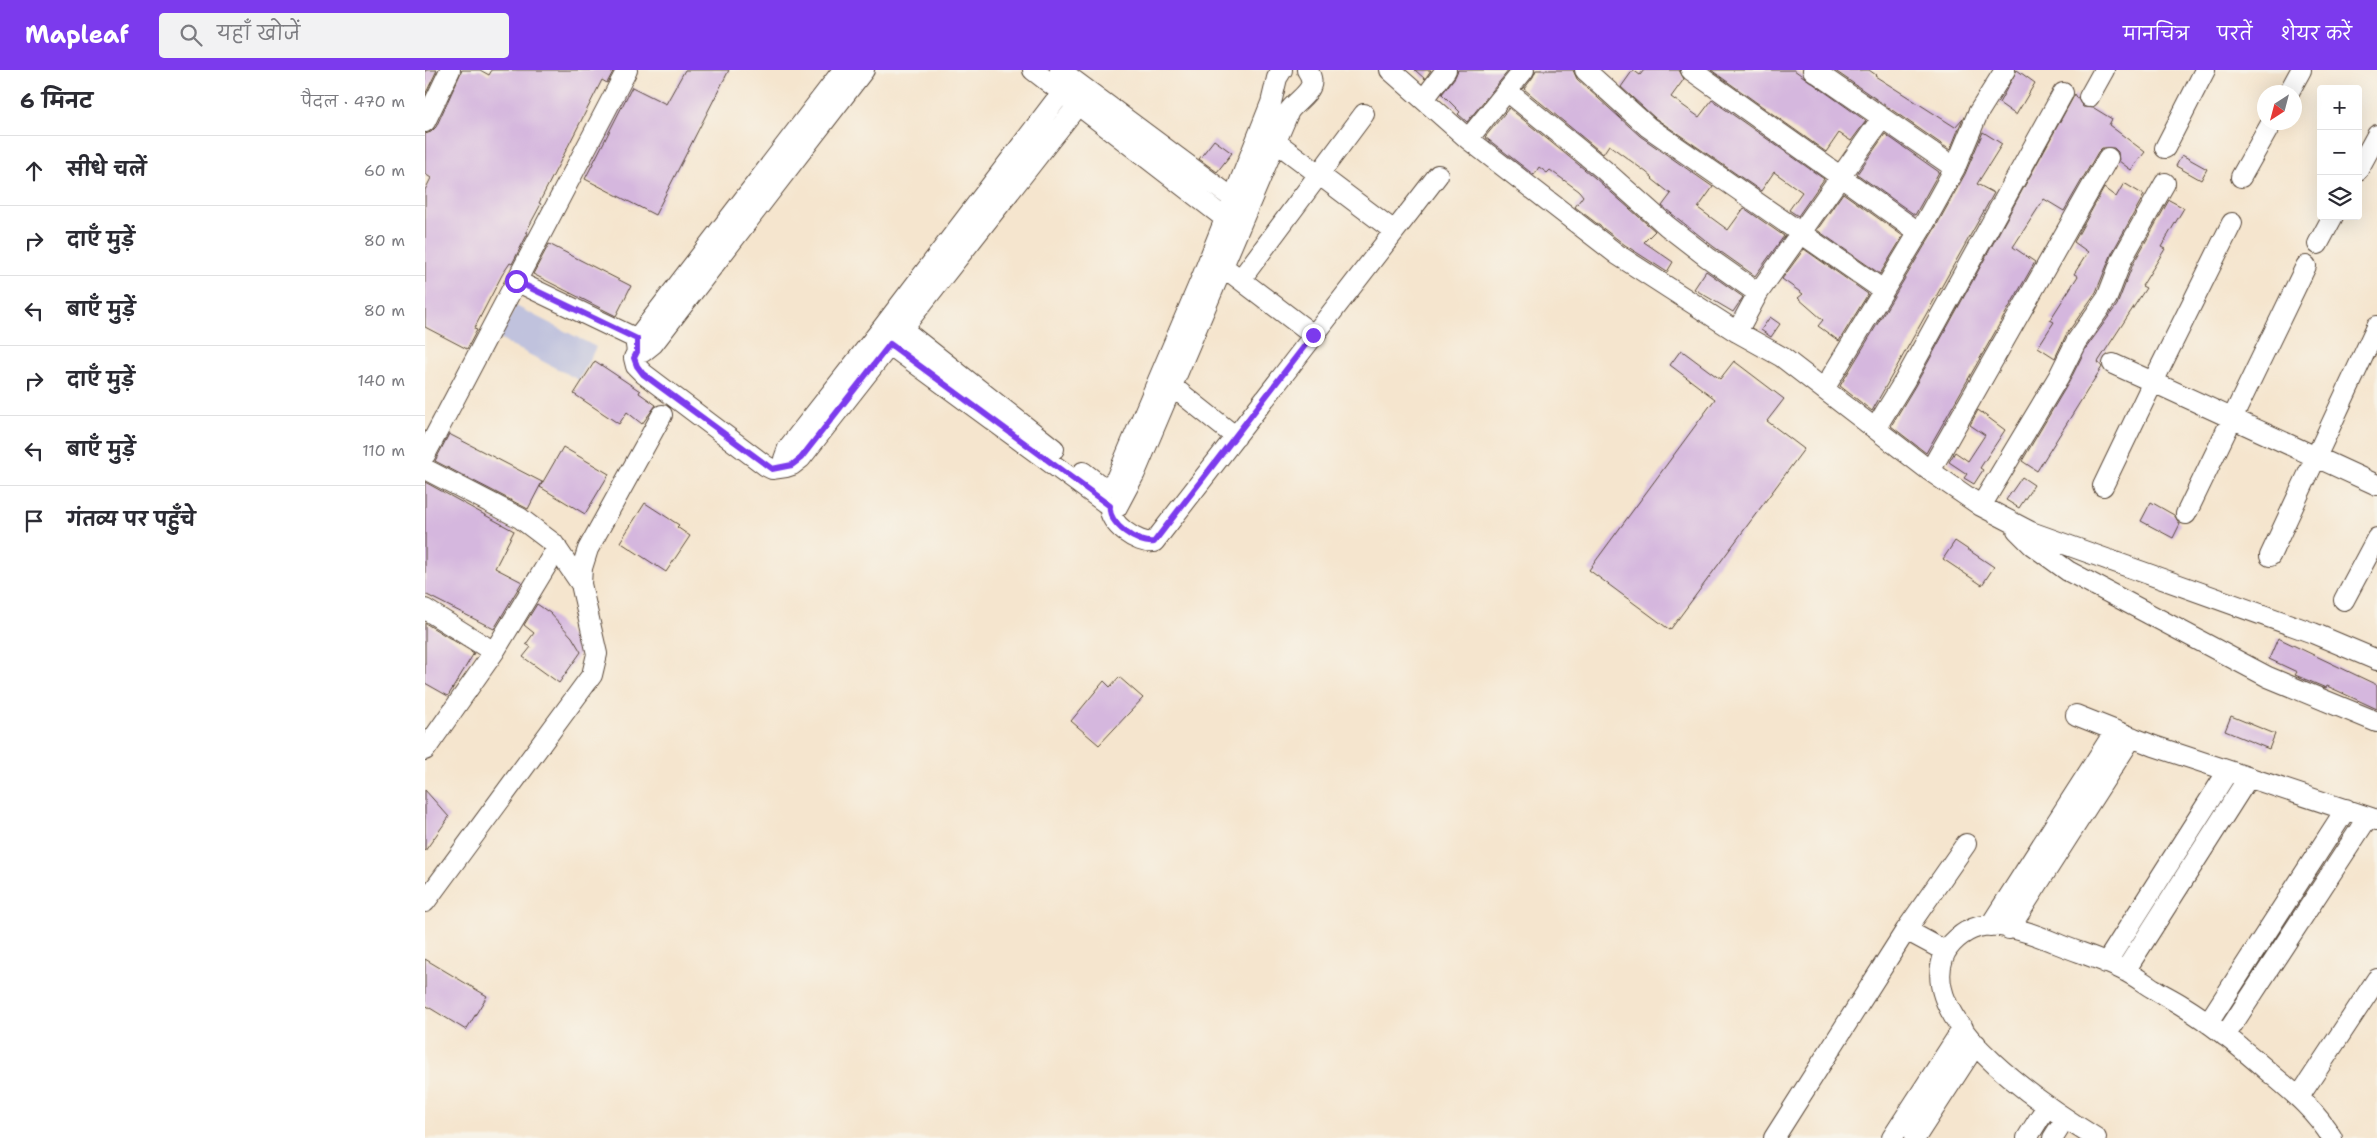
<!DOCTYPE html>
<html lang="hi">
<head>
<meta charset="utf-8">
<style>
  :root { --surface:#fff; --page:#f2f2f3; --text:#2b2b33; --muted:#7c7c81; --line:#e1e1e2; --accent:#7c3aed }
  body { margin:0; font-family:"Shantell Sans","Playpen Sans Deva",sans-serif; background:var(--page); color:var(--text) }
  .controls { position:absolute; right:15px; top:15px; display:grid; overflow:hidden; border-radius:5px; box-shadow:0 5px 20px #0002 }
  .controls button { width:45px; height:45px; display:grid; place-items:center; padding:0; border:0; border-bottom:1px solid var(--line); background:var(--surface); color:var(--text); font:25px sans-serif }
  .compass { position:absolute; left:1832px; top:15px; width:45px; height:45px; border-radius:50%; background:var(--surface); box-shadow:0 5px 20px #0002; rotate:216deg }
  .stop { position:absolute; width:15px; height:15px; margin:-11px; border:4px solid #7c3aed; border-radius:50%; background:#fff }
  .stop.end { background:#7c3aed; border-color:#fff; box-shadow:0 1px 5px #0008 }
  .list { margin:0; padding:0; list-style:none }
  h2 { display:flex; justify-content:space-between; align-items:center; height:65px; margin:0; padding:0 20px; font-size:21px }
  h2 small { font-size:16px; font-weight:400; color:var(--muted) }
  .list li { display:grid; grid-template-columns:32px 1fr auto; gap:15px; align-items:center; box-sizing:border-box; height:70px; padding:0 20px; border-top:1px solid var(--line) }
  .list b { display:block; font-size:19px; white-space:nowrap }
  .list em { font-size:16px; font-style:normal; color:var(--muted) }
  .icon { flex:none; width:28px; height:28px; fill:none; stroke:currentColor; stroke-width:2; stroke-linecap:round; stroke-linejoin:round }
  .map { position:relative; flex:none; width:1952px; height:1068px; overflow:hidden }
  header { display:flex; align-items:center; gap:30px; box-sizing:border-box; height:70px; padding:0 25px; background:var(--accent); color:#fff }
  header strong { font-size:24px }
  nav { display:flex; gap:28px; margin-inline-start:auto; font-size:18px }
  .search { width:350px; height:45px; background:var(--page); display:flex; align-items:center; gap:12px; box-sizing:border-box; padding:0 18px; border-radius:5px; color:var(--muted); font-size:19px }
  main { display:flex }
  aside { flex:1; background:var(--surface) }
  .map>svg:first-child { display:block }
  .industrial { fill:#c0c2dd }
  .building { fill:#d5b7de }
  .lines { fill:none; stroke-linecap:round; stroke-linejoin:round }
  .minor-casing { stroke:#574638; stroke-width:22 }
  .minor { stroke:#fff; stroke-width:20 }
  .route { stroke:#7c3aed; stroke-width:6 }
</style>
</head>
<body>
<header>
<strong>Mapleaf</strong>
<div class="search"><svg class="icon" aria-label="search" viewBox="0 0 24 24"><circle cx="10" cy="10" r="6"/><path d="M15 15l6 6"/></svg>यहाँ खोजें</div>
<nav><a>मानचित्र</a><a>परतें</a><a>शेयर करें</a></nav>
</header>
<main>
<aside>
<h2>6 मिनट<small>पैदल · 470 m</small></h2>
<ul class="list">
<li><svg class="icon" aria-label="ahead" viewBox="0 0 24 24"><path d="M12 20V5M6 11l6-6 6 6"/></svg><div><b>सीधे चलें</b></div><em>60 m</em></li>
<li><svg class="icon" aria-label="right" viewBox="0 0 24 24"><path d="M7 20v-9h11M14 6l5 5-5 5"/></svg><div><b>दाएँ मुड़ें</b></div><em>80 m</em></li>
<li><svg class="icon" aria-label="left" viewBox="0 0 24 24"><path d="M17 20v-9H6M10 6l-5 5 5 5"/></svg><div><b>बाएँ मुड़ें</b></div><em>80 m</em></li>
<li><svg class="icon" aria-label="right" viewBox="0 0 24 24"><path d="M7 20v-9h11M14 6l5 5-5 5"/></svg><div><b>दाएँ मुड़ें</b></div><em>140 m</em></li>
<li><svg class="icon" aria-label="left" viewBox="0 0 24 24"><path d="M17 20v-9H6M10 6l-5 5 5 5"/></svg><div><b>बाएँ मुड़ें</b></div><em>110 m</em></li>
<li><svg class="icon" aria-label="arrive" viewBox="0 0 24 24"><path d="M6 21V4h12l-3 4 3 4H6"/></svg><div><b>गंतव्य पर पहुँचे</b></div></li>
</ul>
</aside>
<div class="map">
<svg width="1952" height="1068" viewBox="0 0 1952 1068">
  <rect width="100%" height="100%" fill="#f7f3e8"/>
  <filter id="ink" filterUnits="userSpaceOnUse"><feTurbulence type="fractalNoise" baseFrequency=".02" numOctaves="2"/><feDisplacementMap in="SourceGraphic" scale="10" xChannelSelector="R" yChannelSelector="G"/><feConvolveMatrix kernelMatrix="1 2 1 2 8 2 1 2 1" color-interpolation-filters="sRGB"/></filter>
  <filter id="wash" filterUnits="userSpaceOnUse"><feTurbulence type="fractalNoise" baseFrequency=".0096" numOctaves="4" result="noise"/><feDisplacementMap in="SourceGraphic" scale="20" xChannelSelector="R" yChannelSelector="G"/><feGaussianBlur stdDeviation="1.12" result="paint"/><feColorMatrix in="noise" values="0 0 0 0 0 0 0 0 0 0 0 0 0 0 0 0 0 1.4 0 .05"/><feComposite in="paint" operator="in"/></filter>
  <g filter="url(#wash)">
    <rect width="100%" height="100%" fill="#f5e5ce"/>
    <path class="industrial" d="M91,236L171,277L154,310L74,269Z"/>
    <g id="blocks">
      <path class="building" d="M0,0H12L0,25Z
        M37,0H55L64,5L67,0H189L182,13L177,10L114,133L116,134L101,162L103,163L87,194L85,193L77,205L49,259L52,260L42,279L0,257V120L6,108L0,104V64L6,62L11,57Z
        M260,0H304L230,145L160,109L207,17L241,34Z
        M990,0H1006L1000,9Z
        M1033,0H1084L1042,52L1033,44L1035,42L1017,24L1030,7Z
        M1111,0H1148L1152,9L1215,66L1288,117L1273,138L1303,160L1319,138L1359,166L1330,206L1289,177L1237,136L1246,124L1227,109L1228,108L1221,102L1184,75L1178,84L1099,19L1108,7Z
        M1208,0L1215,5L1219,0H1254L1259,9L1246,27L1274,47L1287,30L1399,109L1373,146L1364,140L1377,122L1349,102L1336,121L1230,48L1196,17Z
        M1286,0H1369L1441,51L1426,71L1414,63L1401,82Z
        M1409,0H1444L1451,5L1450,6L1530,57L1538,48L1525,80Z
        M1592,0L1610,13L1591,45L1574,33Z
        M1650,24L1658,37L1669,38L1687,49L1684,55L1720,82L1706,100L1694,91L1693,82L1689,78H1677L1673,82L1639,141L1619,129L1588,177L1610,192L1501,383L1466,356L1490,316Z
        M1084,38L1170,108L1230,161L1219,172L1248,192L1242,202L1200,175L1150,137L1158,126L1154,121L1125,100L1122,103L1114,97L1109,105L1060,67Z
        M1558,62L1577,74L1552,114L1569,123L1447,341L1415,316L1509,160L1540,104Z
        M1460,64L1514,102L1490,145L1432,104Z
        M789,70L807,83L792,102L774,89Z
        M1757,85L1782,99L1776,110L1751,96Z
        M1699,113L1719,125L1687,183L1671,222L1641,265L1630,288L1613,277L1629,252L1625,250L1653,206L1649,204L1663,182L1649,172L1679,118L1691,127Z
        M1418,123L1478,166L1455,204L1392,160Z
        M1744,130L1759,138L1736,177L1740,179L1717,216L1721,218L1673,292L1677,297L1612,401L1597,391L1644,312L1661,278L1692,235L1708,194Z
        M124,174L206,216L191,246L108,204Z
        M1379,179L1443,224L1414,271L1393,256L1398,250L1373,228L1378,224L1357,209Z
        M1281,201L1318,227L1308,242L1269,219Z
        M1345,247L1355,254L1346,267L1336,260Z
        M1256,280L1295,309L1309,291L1359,329L1342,351L1379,379L1245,560L1164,500L1290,329L1245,295Z
        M170,291L215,321L214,323L231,335L217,354L202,342L194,354L149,324Z
        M1553,340L1580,360L1555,398L1558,400L1549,414L1539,408L1542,404L1524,392L1530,382L1543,391L1560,365L1545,355Z
        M24,364L117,412L103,439L10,391Z
        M138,377L184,404L160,444L115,417Z
        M1597,407L1609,415L1594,438L1581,430Z
        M0,412L89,461L70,498L97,512L69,559L0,524Z
        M1726,432L1749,445L1755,454L1748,468L1716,451Z
        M220,433L254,455L252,457L265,466L241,502L195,472Z
        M1530,471L1569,497L1557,515L1518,489Z
        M112,534L125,543L147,567L156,582L134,613L98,587L106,577L101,574L109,563L99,555Z
        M0,553L49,583L23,626L0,613Z
        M1853,568L1952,615V639L1902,616L1901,618L1870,605L1872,602L1844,589Z
        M694,607L718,628L674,675L646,651L679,611L685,617Z
        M1806,646L1850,664L1844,679L1800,661Z
        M0,720L24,747L0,781Z
        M0,889L62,926L41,960L0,935Z"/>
    </g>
  </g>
  <g filter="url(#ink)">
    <use href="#blocks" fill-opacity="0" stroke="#574638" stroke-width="1"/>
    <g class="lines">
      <g class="minor-casing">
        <path id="minor" d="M418,0L216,263L211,275L212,282H218L228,274L439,0
          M608,0L810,156
          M635,0L818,136
          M965,0L1043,69L1193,185L1312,262L1357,287L1505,401L1556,436L1606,462L1888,563L1952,590
          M1160,0L1223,57L1458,220
          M1266,0L1493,162
          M1388,0L1530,98L1499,154L1399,319
          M647,9L458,257L363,378L359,389L361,397L367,395L376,388L663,22
          M1082,21L1178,99L1242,156L1282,187L1333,223
          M1864,22L1876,0
          M1664,27L1679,0
          M999,29L1021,0
          M0,52L25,0
          M1043,69L1099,0
          M851,72L969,161
          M1740,78L1780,0
          M1530,98L1553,43L1580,0
          M1933,100L1952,65
          M1816,107L1847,52
          M1893,174L1908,146
          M804,201L888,265
          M816,209L939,44
          M91,211L212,269
          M466,250L629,379
          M1312,262L1333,223L1457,48
          M454,267L679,432L688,438L692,437L710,403L864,41C874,27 896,19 882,0
          M212,282L209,288L211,296L219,304L341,396L347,399L361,397
          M1688,294L1728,312L1807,153
          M738,309L811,367
          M1450,359L1480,310L1638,23
          M0,385L202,0
          M0,399L95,448L128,473L156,514
          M1505,401L1683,88
          M658,402L676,416L685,415L691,409L777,207L846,33L852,8L857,0
          M1678,416L1728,312L1952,415
          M685,436C682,453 713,475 729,472L1013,105
          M1556,436L1634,306L1651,272L1682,228L1697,189L1740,113
          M1761,444L1881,196
          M1592,460L1607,475L1643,501L1843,607L1952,652
          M1845,486L1952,256
          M1919,530L1952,468
          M0,539L69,582
          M1651,645L1729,676L1952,750
          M0,680L69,582L132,478
          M0,832L167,605L172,584L156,514L157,498L163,479L237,345
          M1565,856L1690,661
          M1584,859L1707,667
          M1481,860L1541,774
          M1681,893L1803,701
          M1700,901L1823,708
          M1783,953L1921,739
          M1800,966L1943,747
          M1874,1027L1952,909
          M1349,1068L1481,860L1520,881
          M1467,1068L1538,958
          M1490,1068L1551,974
          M1602,1068L1622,1036
          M1628,1068L1640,1049
          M1671,1068C1624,1039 1495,956 1518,888C1523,874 1538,861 1553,857C1577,851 1612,865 1633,874C1655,883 1679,890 1700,901C1710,906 1719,913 1729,919C1738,925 1749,930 1758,936C1789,955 1818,979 1845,1003C1869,1023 1891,1041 1907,1068"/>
      </g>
      <use href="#minor" class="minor"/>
    </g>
  </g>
  <g class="lines" filter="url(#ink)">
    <path class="route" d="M91,211L212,269V282L209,288L212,296L218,304L347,399L367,395L376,388L465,274L685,436C682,453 713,475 729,472L888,265"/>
  </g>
</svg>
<div class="controls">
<button>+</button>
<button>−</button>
<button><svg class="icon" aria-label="layers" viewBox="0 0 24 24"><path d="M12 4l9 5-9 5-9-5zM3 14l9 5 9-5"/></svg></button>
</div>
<svg class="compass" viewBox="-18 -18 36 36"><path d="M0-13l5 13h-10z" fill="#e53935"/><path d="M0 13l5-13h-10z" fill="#7c7c81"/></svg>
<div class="stop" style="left:91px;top:211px"></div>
<div class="stop end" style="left:888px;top:265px"></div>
</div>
</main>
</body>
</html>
